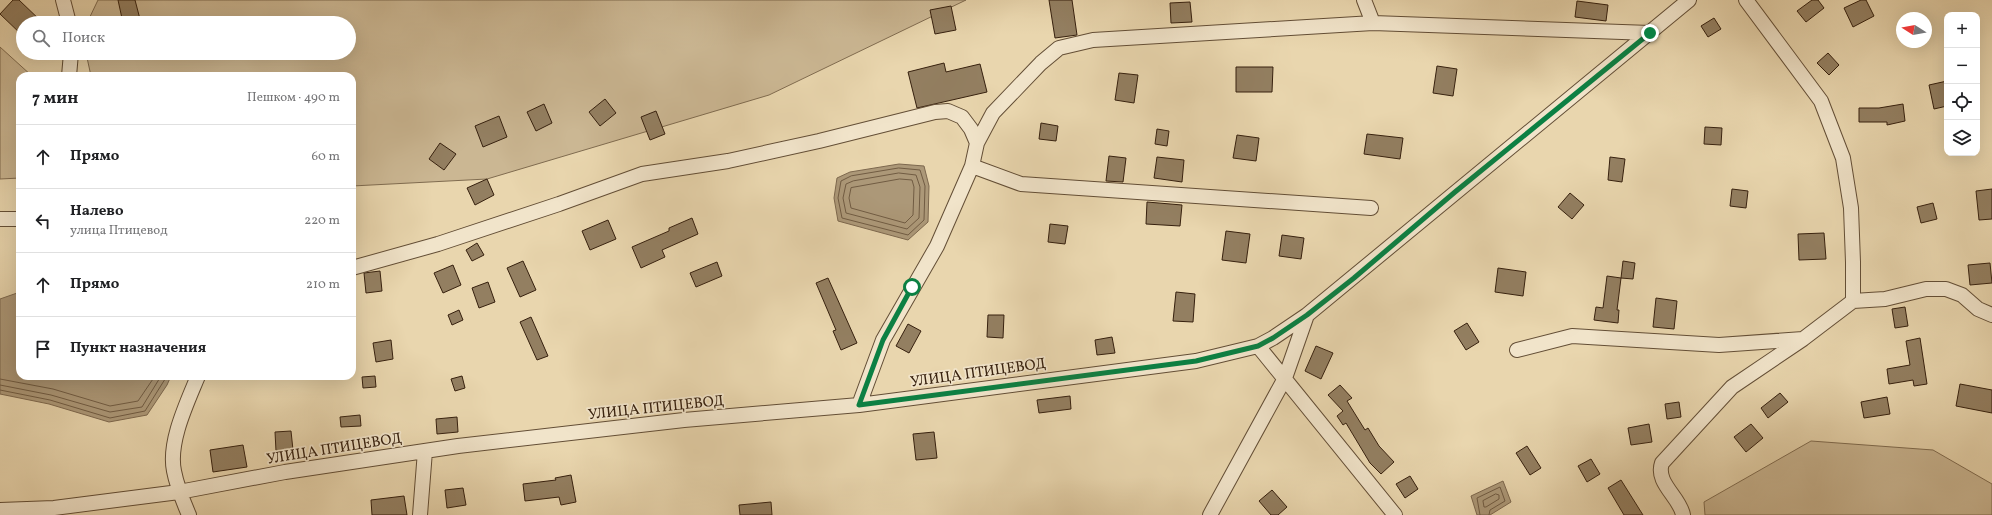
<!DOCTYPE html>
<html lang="ru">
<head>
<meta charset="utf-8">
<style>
  :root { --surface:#fff; --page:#f2f2f2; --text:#202124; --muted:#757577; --line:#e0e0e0 }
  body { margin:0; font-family:Vollkorn,serif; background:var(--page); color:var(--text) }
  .controls { position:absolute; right:12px; top:12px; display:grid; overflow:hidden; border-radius:8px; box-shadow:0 4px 16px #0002 }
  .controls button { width:36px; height:36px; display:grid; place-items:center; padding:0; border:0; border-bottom:1px solid var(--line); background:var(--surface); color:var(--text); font:20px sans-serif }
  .compass { position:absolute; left:1896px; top:12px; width:36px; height:36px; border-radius:50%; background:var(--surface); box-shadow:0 4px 16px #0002; rotate:281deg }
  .stop { position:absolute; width:12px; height:12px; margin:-9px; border:3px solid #0b8043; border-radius:50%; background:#fff }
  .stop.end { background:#0b8043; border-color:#fff; box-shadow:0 1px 4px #0008 }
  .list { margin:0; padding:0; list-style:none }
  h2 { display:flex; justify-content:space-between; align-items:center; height:52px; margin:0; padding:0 16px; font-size:17px }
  h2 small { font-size:13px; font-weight:400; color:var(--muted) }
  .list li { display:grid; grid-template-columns:26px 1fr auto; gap:12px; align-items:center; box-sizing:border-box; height:64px; padding:0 16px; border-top:1px solid var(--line) }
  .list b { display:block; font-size:15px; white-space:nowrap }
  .list p { margin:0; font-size:13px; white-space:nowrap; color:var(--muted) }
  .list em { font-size:13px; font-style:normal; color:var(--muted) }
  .icon { flex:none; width:22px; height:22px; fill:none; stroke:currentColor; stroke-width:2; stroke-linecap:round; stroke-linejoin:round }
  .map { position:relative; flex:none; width:1992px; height:515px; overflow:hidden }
  .search { position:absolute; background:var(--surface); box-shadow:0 4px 16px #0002; left:16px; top:16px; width:340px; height:44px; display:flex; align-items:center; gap:10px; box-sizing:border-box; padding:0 14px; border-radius:22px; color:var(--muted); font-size:15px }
  .panel { position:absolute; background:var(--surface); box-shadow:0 4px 16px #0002; left:16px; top:72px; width:340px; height:308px; border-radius:12px }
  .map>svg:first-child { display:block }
  .green { fill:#cbb793; stroke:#806c50 }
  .water { fill:#ac9878; stroke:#7d684e }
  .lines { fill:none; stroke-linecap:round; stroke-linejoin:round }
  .shore { stroke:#715c43; stroke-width:1 }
  .building { fill:#937f61; stroke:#36200e }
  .minor-casing { stroke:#634e36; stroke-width:16 }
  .minor { stroke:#f1e4ca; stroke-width:14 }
  .route { stroke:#0b8043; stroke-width:5 }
  .labels { text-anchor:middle; stroke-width:3.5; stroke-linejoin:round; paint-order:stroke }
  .street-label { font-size:15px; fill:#36200e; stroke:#f1e4ca }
</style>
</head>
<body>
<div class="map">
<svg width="1992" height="515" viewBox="0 0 1992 515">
  <rect width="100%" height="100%" fill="#e9d6ae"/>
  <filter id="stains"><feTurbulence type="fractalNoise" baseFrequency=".005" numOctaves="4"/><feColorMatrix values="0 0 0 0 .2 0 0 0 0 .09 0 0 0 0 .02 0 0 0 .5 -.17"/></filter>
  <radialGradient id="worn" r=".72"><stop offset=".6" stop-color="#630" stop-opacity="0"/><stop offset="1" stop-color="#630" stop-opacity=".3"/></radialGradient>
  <path class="green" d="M98,0H966L769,95L487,179L352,186V76H91L86,53H349V23H87Z
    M0,47L32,76H20V178L0,179Z
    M1811,441L1933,450L1992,484V515H1705L1704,502Z"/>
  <path class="water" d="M899,164L924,166L929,186L928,222L908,240L838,221L834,198L837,178L850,172Z
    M20,292V376H171L167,385L147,415L109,422L49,404L0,394V299Z
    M1503,481L1511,502L1490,515H1477L1471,496Z"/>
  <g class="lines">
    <path class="shore" d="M899,168L920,170L925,186L924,220L908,235L842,218L838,198L841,181L851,176Z
      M899,173L916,175L920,187L919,218L907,229L846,213L843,198L846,184L853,181Z
      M900,179L912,180L914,187L913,215L905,223L851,208L849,198L851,188Z
      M0,379L53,389L110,406L138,401L155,376
      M0,385L51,395L110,412L142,407L161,376
      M0,390L50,400L110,418L145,411L167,376
      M1496,494L1499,495V499L1486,507H1484L1483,501Z
      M1480,515L1477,498L1500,487L1505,501L1490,510L1489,515"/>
  </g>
  <path class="building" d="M13,0H19L43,23H23V36L0,14Z
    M118,0H135L141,23H123Z
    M1049,0H1072L1077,35L1055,38Z
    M1812,0H1818L1824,8L1806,22L1797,11Z
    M1861,0H1866L1874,16L1853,27L1844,8Z
    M1577,1L1608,5L1606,21L1575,17Z
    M1190,2L1192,22L1171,23L1170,3Z
    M951,6L956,30L935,34L930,10Z
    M1714,18L1721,29L1708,37L1701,26Z
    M1828,53L1839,65L1829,75L1817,63Z
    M944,63L946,72L980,64L987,92L917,108L908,72Z
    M1437,66L1457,69L1453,96L1433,93Z
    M1236,67H1273L1272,92H1236Z
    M1119,73L1138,75L1134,103L1115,100Z
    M1947,81V106L1934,109L1929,85Z
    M605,99L616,113L600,126L589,112Z
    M544,104L552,123L536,131L527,112Z
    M1903,104L1905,121L1887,125V122H1859V108H1879Z
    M656,111L665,134L650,140L641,117Z
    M499,116L507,137L483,147L475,126Z
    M1041,123L1058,126L1056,141L1039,139Z
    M1705,127L1722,128L1721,145L1704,144Z
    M1157,129L1169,131L1167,146L1155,144Z
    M1367,134L1403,138L1400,159L1364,154Z
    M1237,135L1259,138L1256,161L1233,158Z
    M440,143L456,154L444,170L429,159Z
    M1109,156L1126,158L1123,182L1106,181Z
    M1157,157L1184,160L1182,182L1154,178Z
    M1610,157L1625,159L1622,182L1608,180Z
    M487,179L494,195L475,205L467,188Z
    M1732,189L1748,191L1746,208L1730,206Z
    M1992,189V219L1979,220L1976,191Z
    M1570,193L1584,205L1572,219L1558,207Z
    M1147,202L1182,205L1180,226L1146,224Z
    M1933,203L1937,219L1921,223L1917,207Z
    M692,218L698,234L662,250L665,257L641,268L632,247L669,231V228Z
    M608,220L616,239L590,250L582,231Z
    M1050,224L1068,226L1065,244L1048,242Z
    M1226,231L1250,234L1246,263L1222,260Z
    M1824,233L1826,259L1799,260L1798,234Z
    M1282,235L1304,238L1301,259L1279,256Z
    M477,243L484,255L472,261L466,250Z
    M523,261L536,290L520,297L507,268Z
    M1623,261L1635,263L1633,279L1621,278Z
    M717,262L722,276L696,287L690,273Z
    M1990,263L1992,283L1970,285L1968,265Z
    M453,265L461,285L443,293L434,273Z
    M1498,268L1526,272L1523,296L1495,292Z
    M380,271L382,291L366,293L364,273Z
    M1607,276L1621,278L1617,310H1619L1618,323L1594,320L1596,307L1603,308Z
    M828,278L857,343L841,350L833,331L836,330L816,283Z
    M488,282L495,302L479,308L472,288Z
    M1176,292L1195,294L1193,322L1173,321Z
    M1656,298L1677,301L1674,329L1653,327Z
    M1905,307L1908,326L1895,328L1892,309Z
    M459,310L463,320L452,325L448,315Z
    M988,315H1004L1003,338L987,337Z
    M531,317L548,356L537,360L520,322Z
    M1467,323L1479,342L1466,350L1454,331Z
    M908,324L921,331L909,353L896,346Z
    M1112,337L1115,353L1097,355L1095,340Z
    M1920,338L1927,384L1914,386L1913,380L1889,384L1887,369L1910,365L1906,341Z
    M391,340L393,359L376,362L373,343Z
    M1316,346L1333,353L1321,379L1305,371Z
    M375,376L376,387L363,388L362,377Z
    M462,376L465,388L455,391L451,379Z
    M1960,384L1992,390V413L1956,406Z
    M1340,385L1352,398L1347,401L1365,430L1368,428L1379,446L1394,462L1381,474L1370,463L1346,423L1343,425L1337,416L1343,411L1328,395Z
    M1780,393L1788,402L1768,418L1761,408Z
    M1070,396L1071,409L1039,413L1037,400Z
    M1887,397L1890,414L1864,418L1861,402Z
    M1679,402L1681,417L1667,419L1665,404Z
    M360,415L361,426L341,427L340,417Z
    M457,417L458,432L437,434L436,419Z
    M1649,424L1652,442L1631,445L1628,428Z
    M1751,424L1763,438L1746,452L1734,437Z
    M291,431L293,450L276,451L275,432Z
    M934,432L937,458L916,460L913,434Z
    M243,445L247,467L213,472L210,450Z
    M1527,446L1541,468L1530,475L1516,453Z
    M1591,459L1600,474L1587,482L1578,466Z
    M571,475L576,502L561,505L559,497L525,501L523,484L556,480L555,478Z
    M1410,476L1418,489L1405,498L1396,484Z
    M1621,480L1643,515H1624L1608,488Z
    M463,488L466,505L447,508L445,490Z
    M1272,490L1287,507L1278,515H1271L1259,501Z
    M404,496L407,515H372L371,500Z
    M771,502L772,515H740L739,505Z"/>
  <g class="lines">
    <g class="minor-casing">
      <path id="minor" d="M63,0L69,23
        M1364,0L1373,23
        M69,76L71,53
        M977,143L993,113L1041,63L1059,48L1093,40L1373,23L1650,33
        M972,166L1021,184L1371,208
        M0,219H20
        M352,268L438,244L559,204L642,174L728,161L819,141L935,112L948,111L962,117L971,129L977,143L972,166L937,246L883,340L859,405
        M1853,301L1885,299L1926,289H1946L1962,295L1978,309L1992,315
        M1258,346L1395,515
        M1517,350L1572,336L1719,345L1803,339L1853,301V262L1851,208L1843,158L1821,101L1746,0
        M0,510L54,508L179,492L285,472L458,446L684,420L859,405L1196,361L1258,346L1273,338L1307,315
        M189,515C183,501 177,487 174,471C168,442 187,403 198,376
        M420,515L425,451
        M1210,515L1285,378L1307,315L1689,0
        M1683,515C1680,497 1655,483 1662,463L1732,387L1803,339"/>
    </g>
    <use href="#minor" class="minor"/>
  </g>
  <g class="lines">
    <path class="route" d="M912,287L883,340L859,405L1196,361L1258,346L1273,338L1307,315L1354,278L1455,192L1650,33"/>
  </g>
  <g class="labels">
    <g class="street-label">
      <text transform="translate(978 372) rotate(-8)" y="5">УЛИЦА ПТИЦЕВОД</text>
      <text transform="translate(656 407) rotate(-6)" y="5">УЛИЦА ПТИЦЕВОД</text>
      <text transform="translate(334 448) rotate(-9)" y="5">УЛИЦА ПТИЦЕВОД</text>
    </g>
  </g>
  <rect width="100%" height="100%" filter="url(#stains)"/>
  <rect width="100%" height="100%" fill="url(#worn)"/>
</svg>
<div class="controls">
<button>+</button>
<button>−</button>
<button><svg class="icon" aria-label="locate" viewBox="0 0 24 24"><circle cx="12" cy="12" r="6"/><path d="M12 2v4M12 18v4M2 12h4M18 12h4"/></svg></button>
<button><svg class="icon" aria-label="layers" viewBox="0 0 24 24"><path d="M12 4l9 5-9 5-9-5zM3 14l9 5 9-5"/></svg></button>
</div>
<svg class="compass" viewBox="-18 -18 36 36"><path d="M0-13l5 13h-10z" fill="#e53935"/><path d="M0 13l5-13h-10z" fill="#757577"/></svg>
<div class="stop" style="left:912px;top:287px"></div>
<div class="stop end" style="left:1650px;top:33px"></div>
<div class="search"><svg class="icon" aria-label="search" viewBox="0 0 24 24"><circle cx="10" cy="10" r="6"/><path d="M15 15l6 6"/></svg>Поиск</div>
<section class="panel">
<h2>7 мин<small>Пешком · 490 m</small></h2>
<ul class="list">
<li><svg class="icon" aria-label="ahead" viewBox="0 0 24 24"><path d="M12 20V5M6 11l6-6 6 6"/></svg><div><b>Прямо</b></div><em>60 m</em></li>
<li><svg class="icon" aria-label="left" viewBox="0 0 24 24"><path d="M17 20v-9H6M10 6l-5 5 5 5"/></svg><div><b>Налево</b><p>улица Птицевод</p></div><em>220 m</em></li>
<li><svg class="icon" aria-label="ahead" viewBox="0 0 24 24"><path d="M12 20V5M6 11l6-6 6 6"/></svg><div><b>Прямо</b></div><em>210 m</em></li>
<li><svg class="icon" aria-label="arrive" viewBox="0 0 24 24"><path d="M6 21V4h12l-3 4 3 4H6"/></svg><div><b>Пункт назначения</b></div></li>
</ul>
</section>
</div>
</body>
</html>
